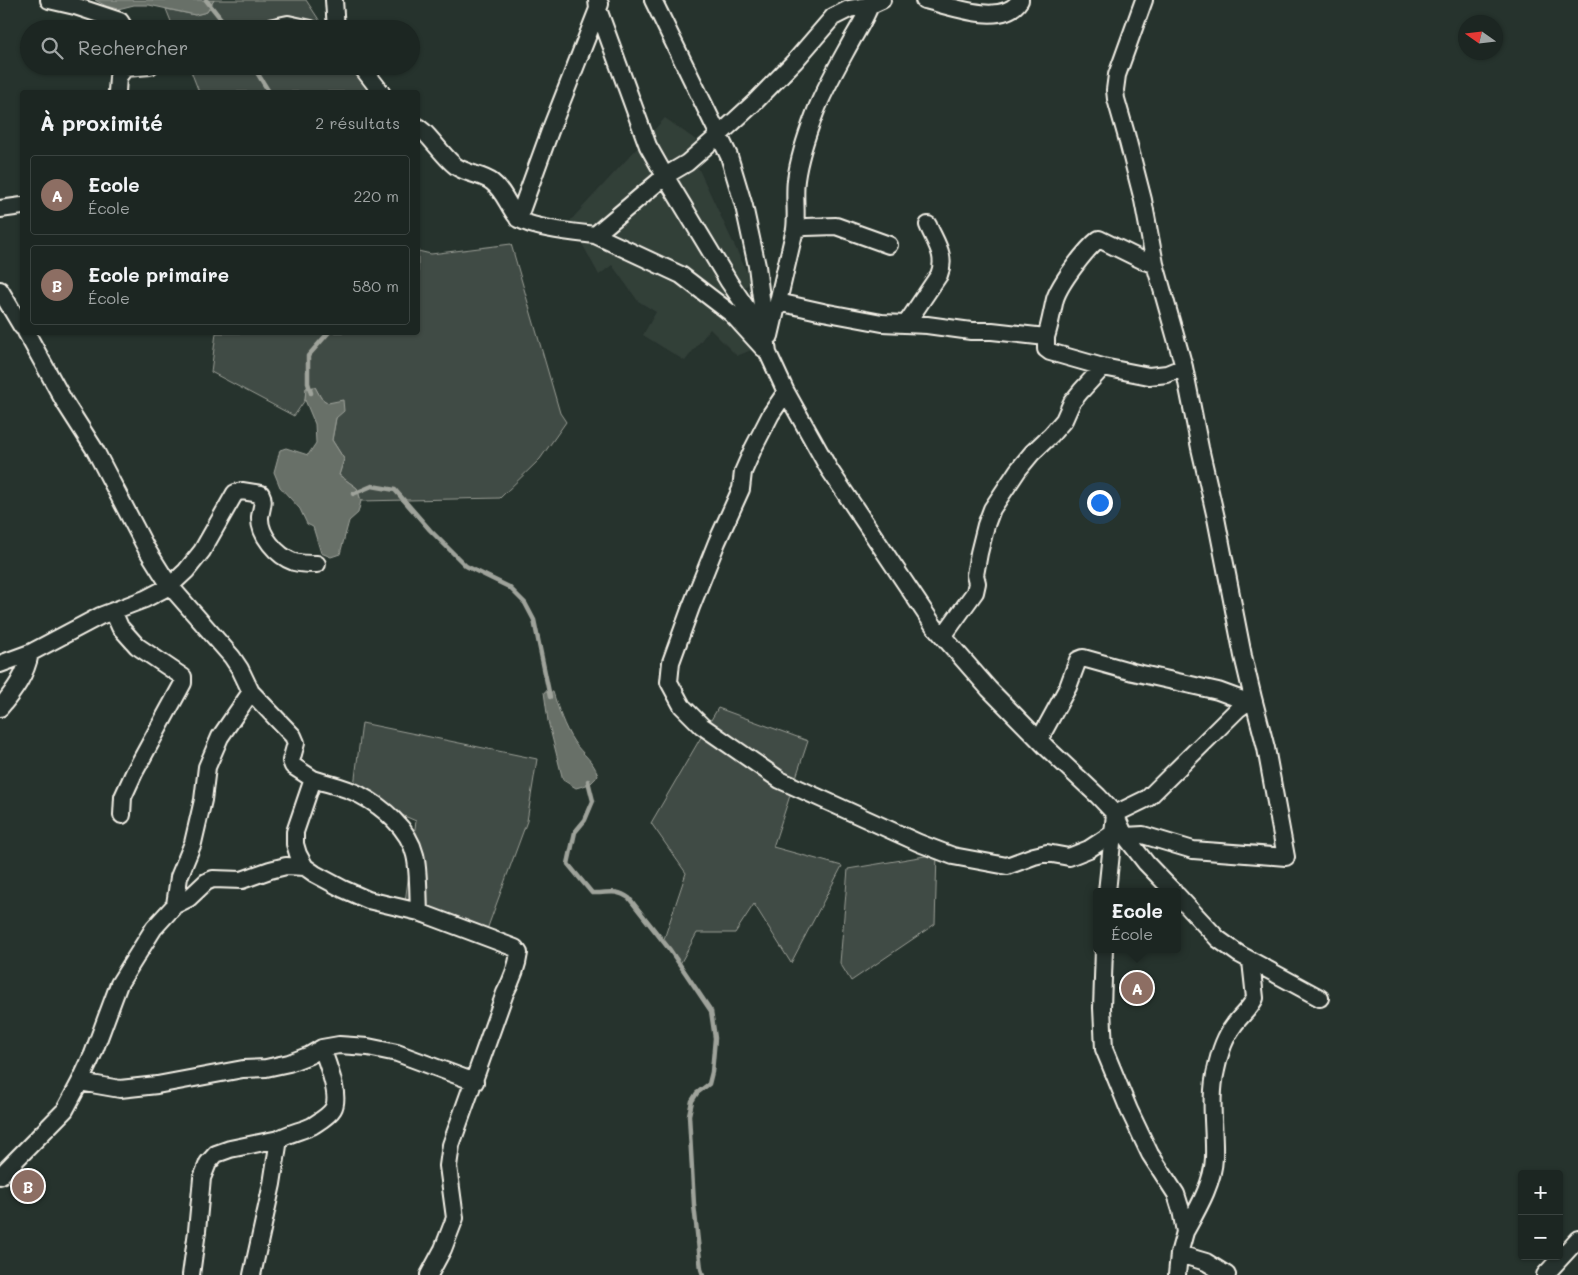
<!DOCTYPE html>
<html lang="fr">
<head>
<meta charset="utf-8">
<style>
  :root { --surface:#1c2622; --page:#252e2a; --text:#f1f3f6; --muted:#a0a5a5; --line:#3a4340; --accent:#8c9099 }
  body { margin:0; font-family:Mali,sans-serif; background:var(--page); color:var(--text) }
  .controls { position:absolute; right:15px; bottom:15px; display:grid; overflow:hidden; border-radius:5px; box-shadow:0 1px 4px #0004 }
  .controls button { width:45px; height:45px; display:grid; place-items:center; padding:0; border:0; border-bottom:1px solid var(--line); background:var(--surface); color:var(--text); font:25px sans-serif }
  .compass { position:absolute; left:1458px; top:15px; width:45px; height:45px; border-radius:50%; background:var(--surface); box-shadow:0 1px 4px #0004; rotate:284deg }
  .you { position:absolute; left:1099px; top:502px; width:18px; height:18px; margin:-12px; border:4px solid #fff; border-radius:50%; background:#1a73e8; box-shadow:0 0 0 8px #1a73e833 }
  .badge { display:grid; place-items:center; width:32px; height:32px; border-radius:50%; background:var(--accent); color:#fff; font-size:16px; font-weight:700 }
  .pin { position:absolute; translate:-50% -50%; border:2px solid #fff; box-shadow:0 1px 5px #0006 }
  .popup { position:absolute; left:1093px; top:888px; width:88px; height:65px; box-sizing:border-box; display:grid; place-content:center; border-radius:5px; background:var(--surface); filter:drop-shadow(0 1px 4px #0005); font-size:16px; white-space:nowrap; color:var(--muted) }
  .popup b { font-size:19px; color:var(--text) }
  .popup::after { content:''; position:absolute; left:50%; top:100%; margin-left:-10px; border:10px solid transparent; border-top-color:var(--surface) }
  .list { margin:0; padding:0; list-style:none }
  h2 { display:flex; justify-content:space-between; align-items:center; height:65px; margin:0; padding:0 20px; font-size:21px }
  h2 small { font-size:16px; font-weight:400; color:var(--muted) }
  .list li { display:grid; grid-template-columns:32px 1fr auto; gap:15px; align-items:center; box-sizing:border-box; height:80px; margin:0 10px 10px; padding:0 10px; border:1px solid var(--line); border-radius:5px }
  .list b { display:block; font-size:19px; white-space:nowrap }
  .list p { margin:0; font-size:16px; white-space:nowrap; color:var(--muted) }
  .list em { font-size:16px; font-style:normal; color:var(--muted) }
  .icon { flex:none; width:28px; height:28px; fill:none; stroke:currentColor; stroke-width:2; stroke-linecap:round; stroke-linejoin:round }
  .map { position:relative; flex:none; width:1578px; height:1275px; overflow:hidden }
  .search { position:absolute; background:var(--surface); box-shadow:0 1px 4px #0004; left:20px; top:20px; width:400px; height:55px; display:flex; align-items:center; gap:12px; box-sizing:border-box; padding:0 18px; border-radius:28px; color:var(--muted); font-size:19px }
  .panel { position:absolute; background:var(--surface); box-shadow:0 1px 4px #0004; left:20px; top:90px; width:400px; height:245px; border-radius:5px }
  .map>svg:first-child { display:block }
  .built { fill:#333f39 }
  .green { fill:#414b45; stroke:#9a9e96 }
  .water { fill:#676f68; stroke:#9fa39b }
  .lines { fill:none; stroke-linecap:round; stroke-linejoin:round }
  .stream { stroke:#9fa39b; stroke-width:4.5 }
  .street-casing { stroke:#f4f1e8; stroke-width:20 }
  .street { stroke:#26332d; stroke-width:16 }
</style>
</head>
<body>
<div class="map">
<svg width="1578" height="1275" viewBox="0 0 1578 1275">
  <rect width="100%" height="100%" fill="#26332d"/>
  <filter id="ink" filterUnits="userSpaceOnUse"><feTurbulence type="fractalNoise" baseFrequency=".02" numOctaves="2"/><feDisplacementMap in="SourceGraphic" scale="10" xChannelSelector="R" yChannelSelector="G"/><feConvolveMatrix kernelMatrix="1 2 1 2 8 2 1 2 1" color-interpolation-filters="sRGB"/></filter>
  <g filter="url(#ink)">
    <path class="built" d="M665,118L707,148L695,161L751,281L736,298L763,345L737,356L710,329L685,361L643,335L656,312L638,301L612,265L599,275L570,221Z"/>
    <path class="green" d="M214,0H306L325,29H174L166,9L195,15L207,12Z
      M189,66H351L370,92H199Z
      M511,244L560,413L566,422L540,459L500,498L361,501L357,488L339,475L344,459L332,440L336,418L328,403L321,398L315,387L306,388L305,400L294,416L211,372L216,333L418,332V251L431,254Z
      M718,708L808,741L773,847L842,866L791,963L754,904L735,933H697L680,964L663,942L686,873L651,823Z
      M362,723L537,759L527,821L482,943L403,917L416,821L353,794Z
      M937,854L935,924L851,981L840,963L848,869Z"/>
    <path class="water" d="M95,0H214L207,12L195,15L149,5H134L118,9L106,6Z
      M315,387L321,398L328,403L343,400L344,411L336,418L332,440L344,459L339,475L357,488L361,501L358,513L349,521L340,554L331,557L321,553L313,527L307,524L300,509L280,487L274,472L280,450L286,448L308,455L316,443L315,424L305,400L306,388Z
      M544,692H553C558,708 564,727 574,742C582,754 595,762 598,776L590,784L576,788L563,780L548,721Z"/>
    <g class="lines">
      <path class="stream" d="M206,0L229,29
        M253,66L269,92
        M311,393L308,383V356L329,332
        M353,494L372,486L395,490L430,530L466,566L509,587L525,603L534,620L550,697
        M588,781L593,801L585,820L575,832L568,864L592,893C608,894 615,888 629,898L670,950L711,1011L715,1038L712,1072L709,1084L697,1093L692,1101L689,1115L694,1205L701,1269L703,1275"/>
      <g class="street-casing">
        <path id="street" d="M49,0L75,6L120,21L125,29
          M334,0L336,29
          M597,0L598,9L648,146L665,176L729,282L748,310L762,333
          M653,0L729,156L744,206L757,266L768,353L786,392L829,469L934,626L989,689L1048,749L1098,796L1115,814L1107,892
          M924,0C949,5 1003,28 1020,0
          M1144,0L1117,75L1115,90L1116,99L1126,134L1143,200L1155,264
          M264,29L288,24L311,29
          M361,66L381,92
          M117,92L118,77L125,68L150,66
          M418,127L423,131C433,140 447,161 457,167C468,174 483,175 492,182C504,191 508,206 517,217C526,228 579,233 595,235L665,176L687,163L719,135L754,103L795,61L833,17L849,9L871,5L882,0
          M0,209L22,206
          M518,219L550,131L600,4
          M795,229L806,227L836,226L889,245
          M595,235L681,275L732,314L763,348
          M0,290L22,327
          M778,302L823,312L882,323L927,325L971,331H992L1046,337V349L1050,352L1103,367L1149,376L1167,374L1184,367
          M906,324L939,275C947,256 935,242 928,225
          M26,332L65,403L95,450L146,548L161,572L170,586L232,657L240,669L251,692L293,736L296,743L291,761L293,766L313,779L295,832V844L298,854L305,867L315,874L343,889L368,900L419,912L515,948L519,953C517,968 512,980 505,993L451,1145L448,1166L455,1218L443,1249L429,1275
          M770,336L795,229C797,213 794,196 796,180C799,157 807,134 815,113C825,87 840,62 853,38C860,26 868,13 872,0
          M1046,337C1050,325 1052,312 1055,299C1060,283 1086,249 1099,239L1144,261L1155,264L1184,367L1200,448L1216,518L1243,656L1253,698L1238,709L1148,798L1115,814L1125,836L1146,863L1174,892
          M786,392L771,414L753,449L743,472L741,489L717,542L691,607L671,662L669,682L682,706L702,726L780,780L919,843L953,856L1007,866L1034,856L1047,853L1069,857L1089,849L1112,834
          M113,611L120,627L137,646L183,677V683L134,773L123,797L122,815
          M944,635L975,592L977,583L975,575L979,553L986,525L992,509L1018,470L1032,453L1051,435L1064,420L1072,402L1081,391L1103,367
          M0,664L30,653L100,616L145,599L170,586L186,571L202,551L235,493L242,491L261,494C265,501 261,509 260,517C259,535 277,556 294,562C301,564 310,564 317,564
          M0,708C14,691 26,675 30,653
          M1039,740L1068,687L1078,660L1083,658L1133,672L1218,691L1248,702
          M313,779C328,784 346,787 360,795C383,807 409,829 415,855C419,871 418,895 419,912
          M1125,836L1143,835L1193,850L1286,857L1266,748L1253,698
          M1177,895L1218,939L1239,954L1320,998
          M175,905L189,898L206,882L213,879L242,880L270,870L286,866L305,867
          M1104,949L1102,1008L1104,1049L1129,1110L1150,1154L1176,1194L1181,1210L1185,1232L1179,1254L1177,1275
          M80,1082L120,1089L157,1085L243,1069L266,1068L289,1063L310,1055L322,1048L339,1045L368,1047L397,1053L475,1082
          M0,1176L65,1110L80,1082L93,1054L119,984L154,928L175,905L179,877L193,843L203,800L207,767L220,737L251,692
          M1185,1232C1197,1210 1213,1184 1214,1158C1215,1129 1209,1099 1216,1070C1219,1055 1224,1038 1234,1025C1241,1015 1250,1009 1255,998L1251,961
          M1179,1254L1206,1262L1227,1275
          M191,1275L197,1231L202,1178L208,1163L216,1154L230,1149L279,1139
          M252,1275L272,1184L279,1139C289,1133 301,1131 312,1126C318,1122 329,1116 333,1109C341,1096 327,1063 322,1048
          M1545,1275L1578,1239"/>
      </g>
      <use href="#street" class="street"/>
    </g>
  </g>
</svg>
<div class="controls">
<button>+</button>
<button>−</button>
</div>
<svg class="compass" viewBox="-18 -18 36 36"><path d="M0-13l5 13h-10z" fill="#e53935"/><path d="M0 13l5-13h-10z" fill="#a0a5a5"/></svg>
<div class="you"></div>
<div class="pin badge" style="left:1137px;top:988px;background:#8d6e63">A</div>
<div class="popup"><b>Ecole</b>École</div>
<div class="pin badge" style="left:28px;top:1186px;background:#8d6e63">B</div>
<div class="search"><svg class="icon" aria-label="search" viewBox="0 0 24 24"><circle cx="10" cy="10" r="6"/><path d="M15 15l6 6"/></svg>Rechercher</div>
<section class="panel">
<h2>À proximité<small>2 résultats</small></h2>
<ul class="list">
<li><span class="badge" style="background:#8d6e63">A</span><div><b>Ecole</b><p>École</p></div><em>220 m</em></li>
<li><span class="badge" style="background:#8d6e63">B</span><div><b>Ecole primaire</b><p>École</p></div><em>580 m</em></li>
</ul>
</section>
</div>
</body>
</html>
